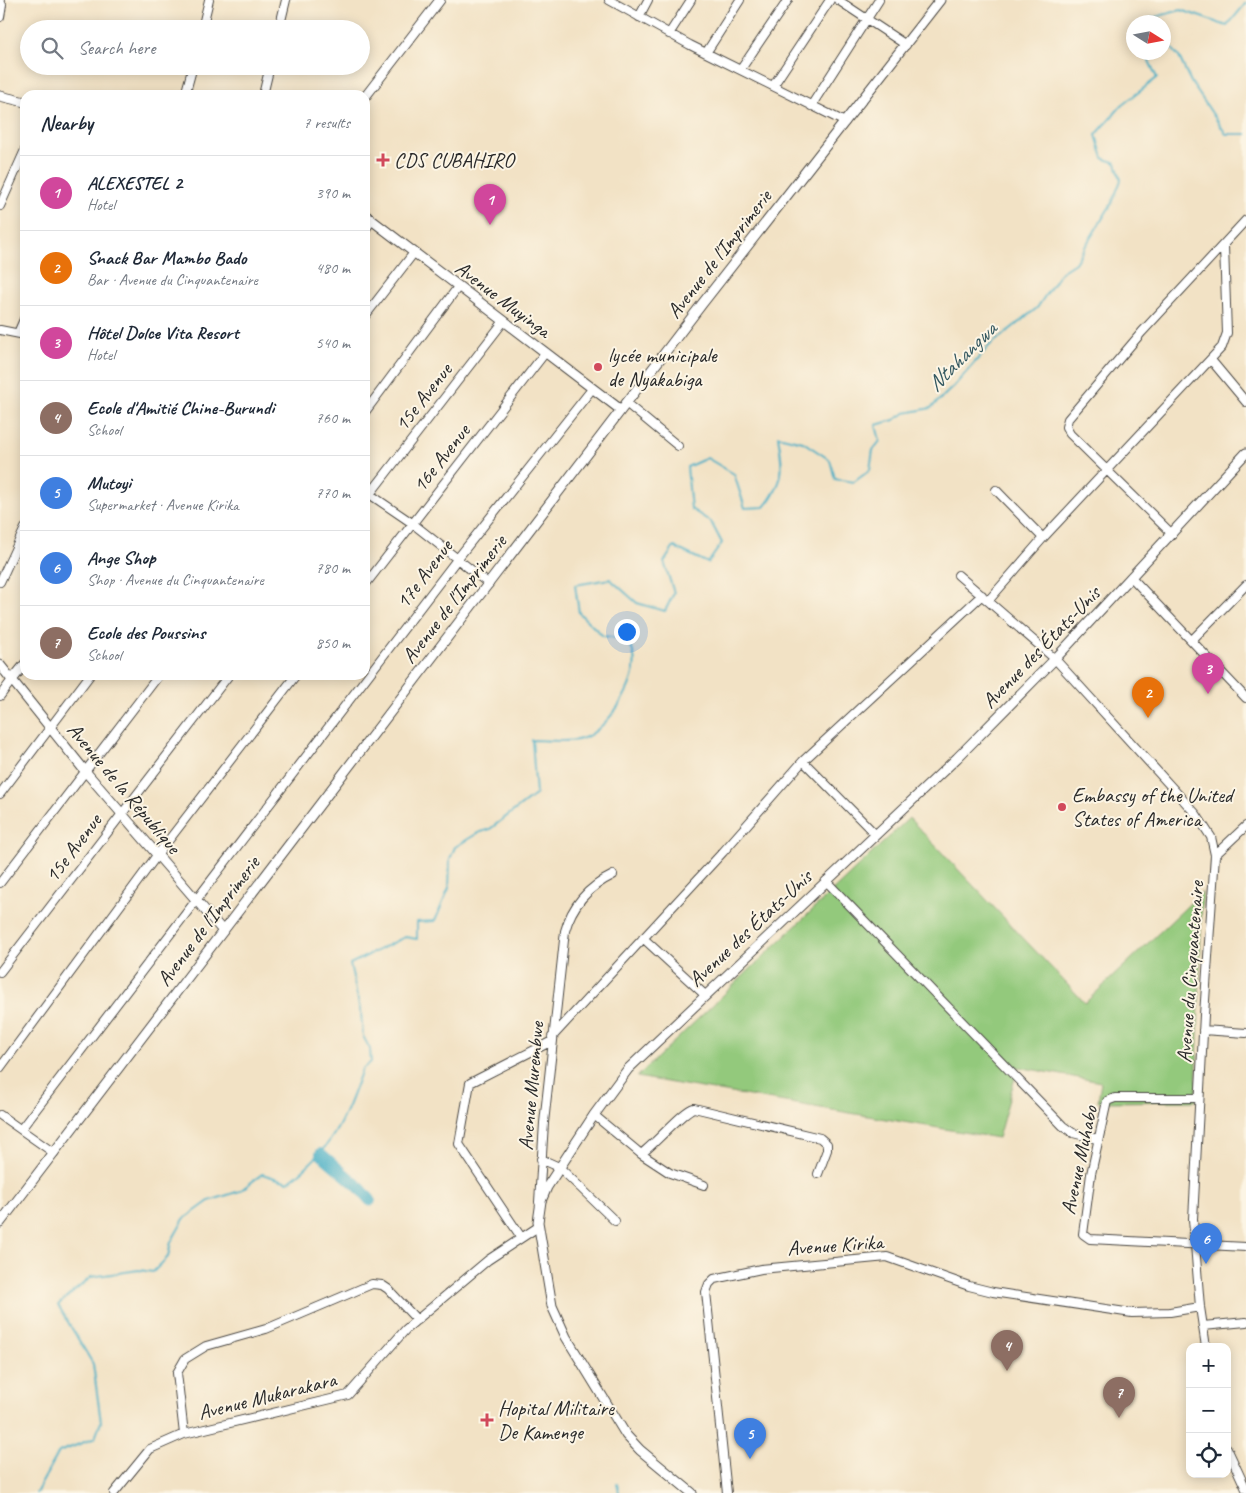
<!DOCTYPE html>
<html lang="en">
<head>
<meta charset="utf-8">
<style>
  :root { --surface:#fff; --page:#f6f6f7; --text:#1f2937; --muted:#747a83; --line:#e0e1e3; --accent:#ea580c }
  body { margin:0; font-family:Caveat,sans-serif; background:var(--page); color:var(--text) }
  .controls { position:absolute; right:15px; bottom:15px; display:grid; overflow:hidden; border-radius:10px; box-shadow:0 2px 12px #0003 }
  .controls button { width:45px; height:45px; display:grid; place-items:center; padding:0; border:0; border-bottom:1px solid var(--line); background:var(--surface); color:var(--text); font:25px sans-serif }
  .compass { position:absolute; left:1126px; top:15px; width:45px; height:45px; border-radius:50%; background:var(--surface); box-shadow:0 2px 12px #0003; rotate:101deg }
  .you { position:absolute; left:626px; top:631px; width:18px; height:18px; margin:-12px; border:4px solid #fff; border-radius:50%; background:#1a73e8; box-shadow:0 0 0 8px #1a73e833 }
  .badge { display:grid; place-items:center; width:32px; height:32px; border-radius:50%; background:var(--accent); color:#fff; font-size:16px; font-weight:700 }
  .pin { position:absolute; translate:-50% -41px; filter:drop-shadow(0 1px 2px #0008) }
  .pin::after { content:''; position:absolute; top:26px; width:18px; height:15px; background:inherit; clip-path:polygon(0 0,100% 0,50% 100%) }
  .list { margin:0; padding:0; list-style:none }
  h2 { display:flex; justify-content:space-between; align-items:center; height:65px; margin:0; padding:0 20px; font-size:21px }
  h2 small { font-size:16px; font-weight:400; color:var(--muted) }
  .list li { display:grid; grid-template-columns:32px 1fr auto; gap:15px; align-items:center; box-sizing:border-box; height:75px; padding:0 20px; border-top:1px solid var(--line) }
  .list b { display:block; font-size:19px; white-space:nowrap }
  .list p { margin:0; font-size:16px; white-space:nowrap; color:var(--muted) }
  .list em { font-size:16px; font-style:normal; color:var(--muted) }
  .icon { flex:none; width:28px; height:28px; fill:none; stroke:currentColor; stroke-width:2; stroke-linecap:round; stroke-linejoin:round }
  .map { position:relative; flex:none; width:1246px; height:1493px; overflow:hidden }
  .search { position:absolute; background:var(--surface); box-shadow:0 2px 12px #0003; left:20px; top:20px; width:350px; height:55px; display:flex; align-items:center; gap:12px; box-sizing:border-box; padding:0 18px; border-radius:28px; color:var(--muted); font-size:19px }
  .panel { position:absolute; background:var(--surface); box-shadow:0 2px 12px #0003; left:20px; top:90px; width:350px; height:590px; border-radius:15px }
  .map>svg:first-child { display:block }
  .green { fill:#93c97b; stroke:#5f7a53 }
  .lines { fill:none; stroke-linecap:round; stroke-linejoin:round }
  .stream { stroke:#47afc6; stroke-width:2 }
  .river { stroke:#47afc6; stroke-width:12 }
  .minor-casing { stroke:#494642; stroke-width:10 }
  .tertiary-casing { stroke:#494642; stroke-width:11 }
  .minor { stroke:#fff; stroke-width:8 }
  .tertiary { stroke:#fff; stroke-width:9 }
  .poi-dot { fill:#d1495b; stroke:#fcf5e5; stroke-width:2 }
  .labels { text-anchor:middle; stroke-width:4; stroke-linejoin:round; paint-order:stroke }
  .poi-label { font-size:21px; fill:#2b2b2b; stroke:#fcf5e5; text-anchor:start }
  .street-label { font-size:21px; fill:#2b2b2b; stroke:#fcf5e5 }
  .water-label { font-size:22px; font-style:italic; fill:#355961; stroke:#fcf5e5 }
</style>
</head>
<body>
<div class="map">
<svg width="1246" height="1493" viewBox="0 0 1246 1493">
  <rect width="100%" height="100%" fill="#fcf5e5"/>
  <filter id="ink" filterUnits="userSpaceOnUse"><feTurbulence type="fractalNoise" baseFrequency=".02" numOctaves="2"/><feDisplacementMap in="SourceGraphic" scale="10" xChannelSelector="R" yChannelSelector="G"/><feConvolveMatrix kernelMatrix="1 2 1 2 8 2 1 2 1" color-interpolation-filters="sRGB"/></filter>
  <filter id="wash" filterUnits="userSpaceOnUse"><feTurbulence type="fractalNoise" baseFrequency=".0096" numOctaves="4" result="noise"/><feDisplacementMap in="SourceGraphic" scale="20" xChannelSelector="R" yChannelSelector="G"/><feGaussianBlur stdDeviation="1.12" result="paint"/><feColorMatrix in="noise" values="0 0 0 0 0 0 0 0 0 0 0 0 0 0 0 0 0 1.4 0 .05"/><feComposite in="paint" operator="in"/></filter>
  <g filter="url(#wash)">
    <rect width="100%" height="100%" fill="#f2e2c5"/>
    <path class="green" d="M909,818L1085,1003L1202,892L1196,1101L1098,1102L1101,1082L1018,1067L998,1138L637,1077Z"/>
    <g class="lines">
      <path class="stream" d="M1147,22L1148,19L1181,10L1227,26L1246,3
        M1164,38L1179,57L1191,82L1226,134H1246
        M617,1484L619,1493
        M36,1493L59,1452L95,1438L101,1422L93,1364L58,1305L91,1277L139,1270L153,1272L168,1257L171,1242L184,1219L209,1201L240,1191L262,1174L288,1182C334,1148 343,1121 362,1069L371,1062L370,1049L363,1036L361,1013L350,964L405,937L417,939V922L435,921L449,888L450,859L455,847L478,833L490,829L536,794L532,740C545,740 570,743 581,739C607,731 639,683 634,656C633,651 630,644 627,639L603,636L579,613L575,585L610,579L637,603L665,611L674,593L664,562L674,547L708,563L722,543L711,522L691,509L687,467L707,458L734,474L745,508L764,507C786,481 783,467 778,436L803,442L830,460L835,479L854,482L870,470L873,450L880,441L876,425L894,420L905,413L931,408L954,386L989,346L1037,308L1061,272L1075,263L1112,203L1121,180L1116,163L1103,158L1096,135L1122,105L1157,78L1145,52"/>
      <path class="river" d="M321,1154L358,1186L370,1200"/>
    </g>
  </g>
  <g filter="url(#ink)">
    <g class="lines">
      <g class="minor-casing">
        <path id="minor" d="M609,0L690,45L845,122
          M838,0L906,45
          M0,1L2,5L0,17
          M639,17L648,0
          M202,29L209,0
          M279,29L286,0
          M669,34L691,0
          M706,53L740,0
          M741,69L788,0
          M773,86L830,0
          M185,95L193,66
          M263,95L270,66
          M811,106L879,0
          M0,206L25,150
          M365,230L372,220
          M365,316L413,254
          M0,330L25,335
          M18,333L25,317
          M1211,360L1246,402
          M626,403L678,446
          M365,412L458,287
          M996,490L1043,538
          M365,491L412,523L489,584
          M370,494L504,321
          M1172,534L1070,434L1066,427L1068,419L1142,332L1246,220
          M958,575L1055,659L1196,814L1211,837L1215,855L1204,1015L1193,1219L1200,1307L1206,1347
          M1131,577L1246,698
          M0,582L25,528
          M365,585L545,353
          M989,600L1043,538L1222,347L1227,333L1224,246
          M1193,639L1246,585
          M0,696L12,680
          M803,761L876,835
          M0,794L90,675
          M1215,855L1246,826
          M826,881L1063,1126L1073,1133L1097,1139
          M0,883L159,675
          M643,938L705,995
          M0,972L229,675
          M1203,1030L1246,1033
          M552,1037L723,852L803,761L982,595
          M0,1068L158,854L296,675
          M1199,1098H1115L1107,1101L1091,1174L1083,1234L1090,1239L1246,1247
          M0,1115L54,1153
          M594,1115L641,1154C654,1145 684,1110 694,1108L820,1138L827,1144V1150L818,1174
          M21,1129L458,558L592,389
          M641,1154L670,1173L704,1185
          M541,1159L559,1167L615,1221
          M539,1202L544,1123L565,931C572,905 588,887 613,875
          M521,1237L459,1144L470,1083L552,1041
          M1203,1326L1246,1322
          M184,1434L177,1373L185,1359L206,1346L266,1329L372,1284L382,1285L388,1289L417,1320
          M1227,1448L1246,1489
          M114,1493L150,1449L184,1434L348,1395L406,1329L488,1260L538,1227
          M727,1493L706,1292L709,1284L714,1279L761,1269L887,1257L969,1286L993,1292L1132,1313L1170,1312L1200,1307"/>
      </g>
      <g class="tertiary-casing">
        <path id="tertiary" d="M0,96L25,102
          M365,97L440,0
          M365,215L621,410
          M0,665L85,771L223,931
          M12,680L25,664
          M0,1223L702,304L940,0
          M692,1493L640,1450L626,1435L566,1337L552,1306L538,1222L541,1201L547,1187L594,1115L628,1069L957,758L1055,659L1246,453"/>
      </g>
      <use href="#minor" class="minor"/>
      <use href="#tertiary" class="tertiary"/>
    </g>
  </g>
  <g class="poi-dot">
    <path d="M380.5 152.5h5v5h5v5h-5v5h-5v-5h-5v-5h5z"/>
    <circle cx="598" cy="367" r="5"/>
    <circle cx="1062" cy="807" r="5"/>
    <path d="M484.5 1412.5h5v5h5v5h-5v5h-5v-5h-5v-5h5z"/>
  </g>
  <g class="labels">
    <g class="poi-label">
      <text x="394" y="167">CDS CUBAHIRO</text>
      <text x="608" y="362">lycée municipale<tspan x="608" dy="24">de Nyakabiga</tspan></text>
      <text x="1072" y="802">Embassy of the United<tspan x="1072" dy="24">States of America</tspan></text>
      <text x="498" y="1415">Hopital Militaire<tspan x="498" dy="24">De Kamenge</tspan></text>
    </g>
    <g class="street-label">
      <text transform="translate(719 254) rotate(-52)" y="7">Avenue de l'Imprimerie</text>
      <text transform="translate(503 299) rotate(37)" y="7">Avenue Muyinga</text>
      <text transform="translate(423 397) rotate(-52)" y="7">15e Avenue</text>
      <text transform="translate(441 458) rotate(-52)" y="7">16e Avenue</text>
      <text transform="translate(424 574) rotate(-53)" y="7">17e Avenue</text>
      <text transform="translate(454 599) rotate(-52)" y="7">Avenue de l'Imprimerie</text>
      <text transform="translate(1041 647) rotate(-46)" y="7">Avenue des États-Unis</text>
      <text transform="translate(124 788) rotate(50)" y="7">Avenue de la République</text>
      <text transform="translate(73 848) rotate(-53)" y="7">15e Avenue</text>
      <text transform="translate(208 921) rotate(-53)" y="7">Avenue de l'Imprimerie</text>
      <text transform="translate(750 928) rotate(-43)" y="7">Avenue des États-Unis</text>
      <text transform="translate(1190 972) rotate(-86)" y="7">Avenue du Cinquantenaire</text>
      <text transform="translate(531 1086) rotate(-85)" y="7">Avenue Murembwe</text>
      <text transform="translate(1079 1160) rotate(-78)" y="7">Avenue Muhabo</text>
      <text transform="translate(835 1245) rotate(-4)" y="7">Avenue Kirika</text>
      <text transform="translate(267 1396) rotate(-14)" y="7">Avenue Mukarakara</text>
    </g>
    <g class="water-label">
      <text transform="translate(961 356) rotate(-45)" y="8">Ntahangwa</text>
    </g>
  </g>
</svg>
<div class="controls">
<button>+</button>
<button>−</button>
<button><svg class="icon" aria-label="locate" viewBox="0 0 24 24"><circle cx="12" cy="12" r="6"/><path d="M12 2v4M12 18v4M2 12h4M18 12h4"/></svg></button>
</div>
<svg class="compass" viewBox="-18 -18 36 36"><path d="M0-13l5 13h-10z" fill="#e53935"/><path d="M0 13l5-13h-10z" fill="#747a83"/></svg>
<div class="you"></div>
<div class="pin badge" style="left:490px;top:225px;background:#d1479c">1</div>
<div class="pin badge" style="left:1148px;top:718px;background:#e8710a">2</div>
<div class="pin badge" style="left:1208px;top:694px;background:#d1479c">3</div>
<div class="pin badge" style="left:1007px;top:1371px;background:#8d6e63">4</div>
<div class="pin badge" style="left:750px;top:1459px;background:#3f7fe0">5</div>
<div class="pin badge" style="left:1206px;top:1264px;background:#3f7fe0">6</div>
<div class="pin badge" style="left:1119px;top:1418px;background:#8d6e63">7</div>
<div class="search"><svg class="icon" aria-label="search" viewBox="0 0 24 24"><circle cx="10" cy="10" r="6"/><path d="M15 15l6 6"/></svg>Search here</div>
<section class="panel">
<h2>Nearby<small>7 results</small></h2>
<ul class="list">
<li><span class="badge" style="background:#d1479c">1</span><div><b>ALEXESTEL 2</b><p>Hotel</p></div><em>390 m</em></li>
<li><span class="badge" style="background:#e8710a">2</span><div><b>Snack Bar Mambo Bado</b><p>Bar · Avenue du Cinquantenaire</p></div><em>480 m</em></li>
<li><span class="badge" style="background:#d1479c">3</span><div><b>Hôtel Dolce Vita Resort</b><p>Hotel</p></div><em>540 m</em></li>
<li><span class="badge" style="background:#8d6e63">4</span><div><b>Ecole d'Amitié Chine-Burundi</b><p>School</p></div><em>760 m</em></li>
<li><span class="badge" style="background:#3f7fe0">5</span><div><b>Mutoyi</b><p>Supermarket · Avenue Kirika</p></div><em>770 m</em></li>
<li><span class="badge" style="background:#3f7fe0">6</span><div><b>Ange Shop</b><p>Shop · Avenue du Cinquantenaire</p></div><em>780 m</em></li>
<li><span class="badge" style="background:#8d6e63">7</span><div><b>Ecole des Poussins</b><p>School</p></div><em>850 m</em></li>
</ul>
</section>
</div>
</body>
</html>
